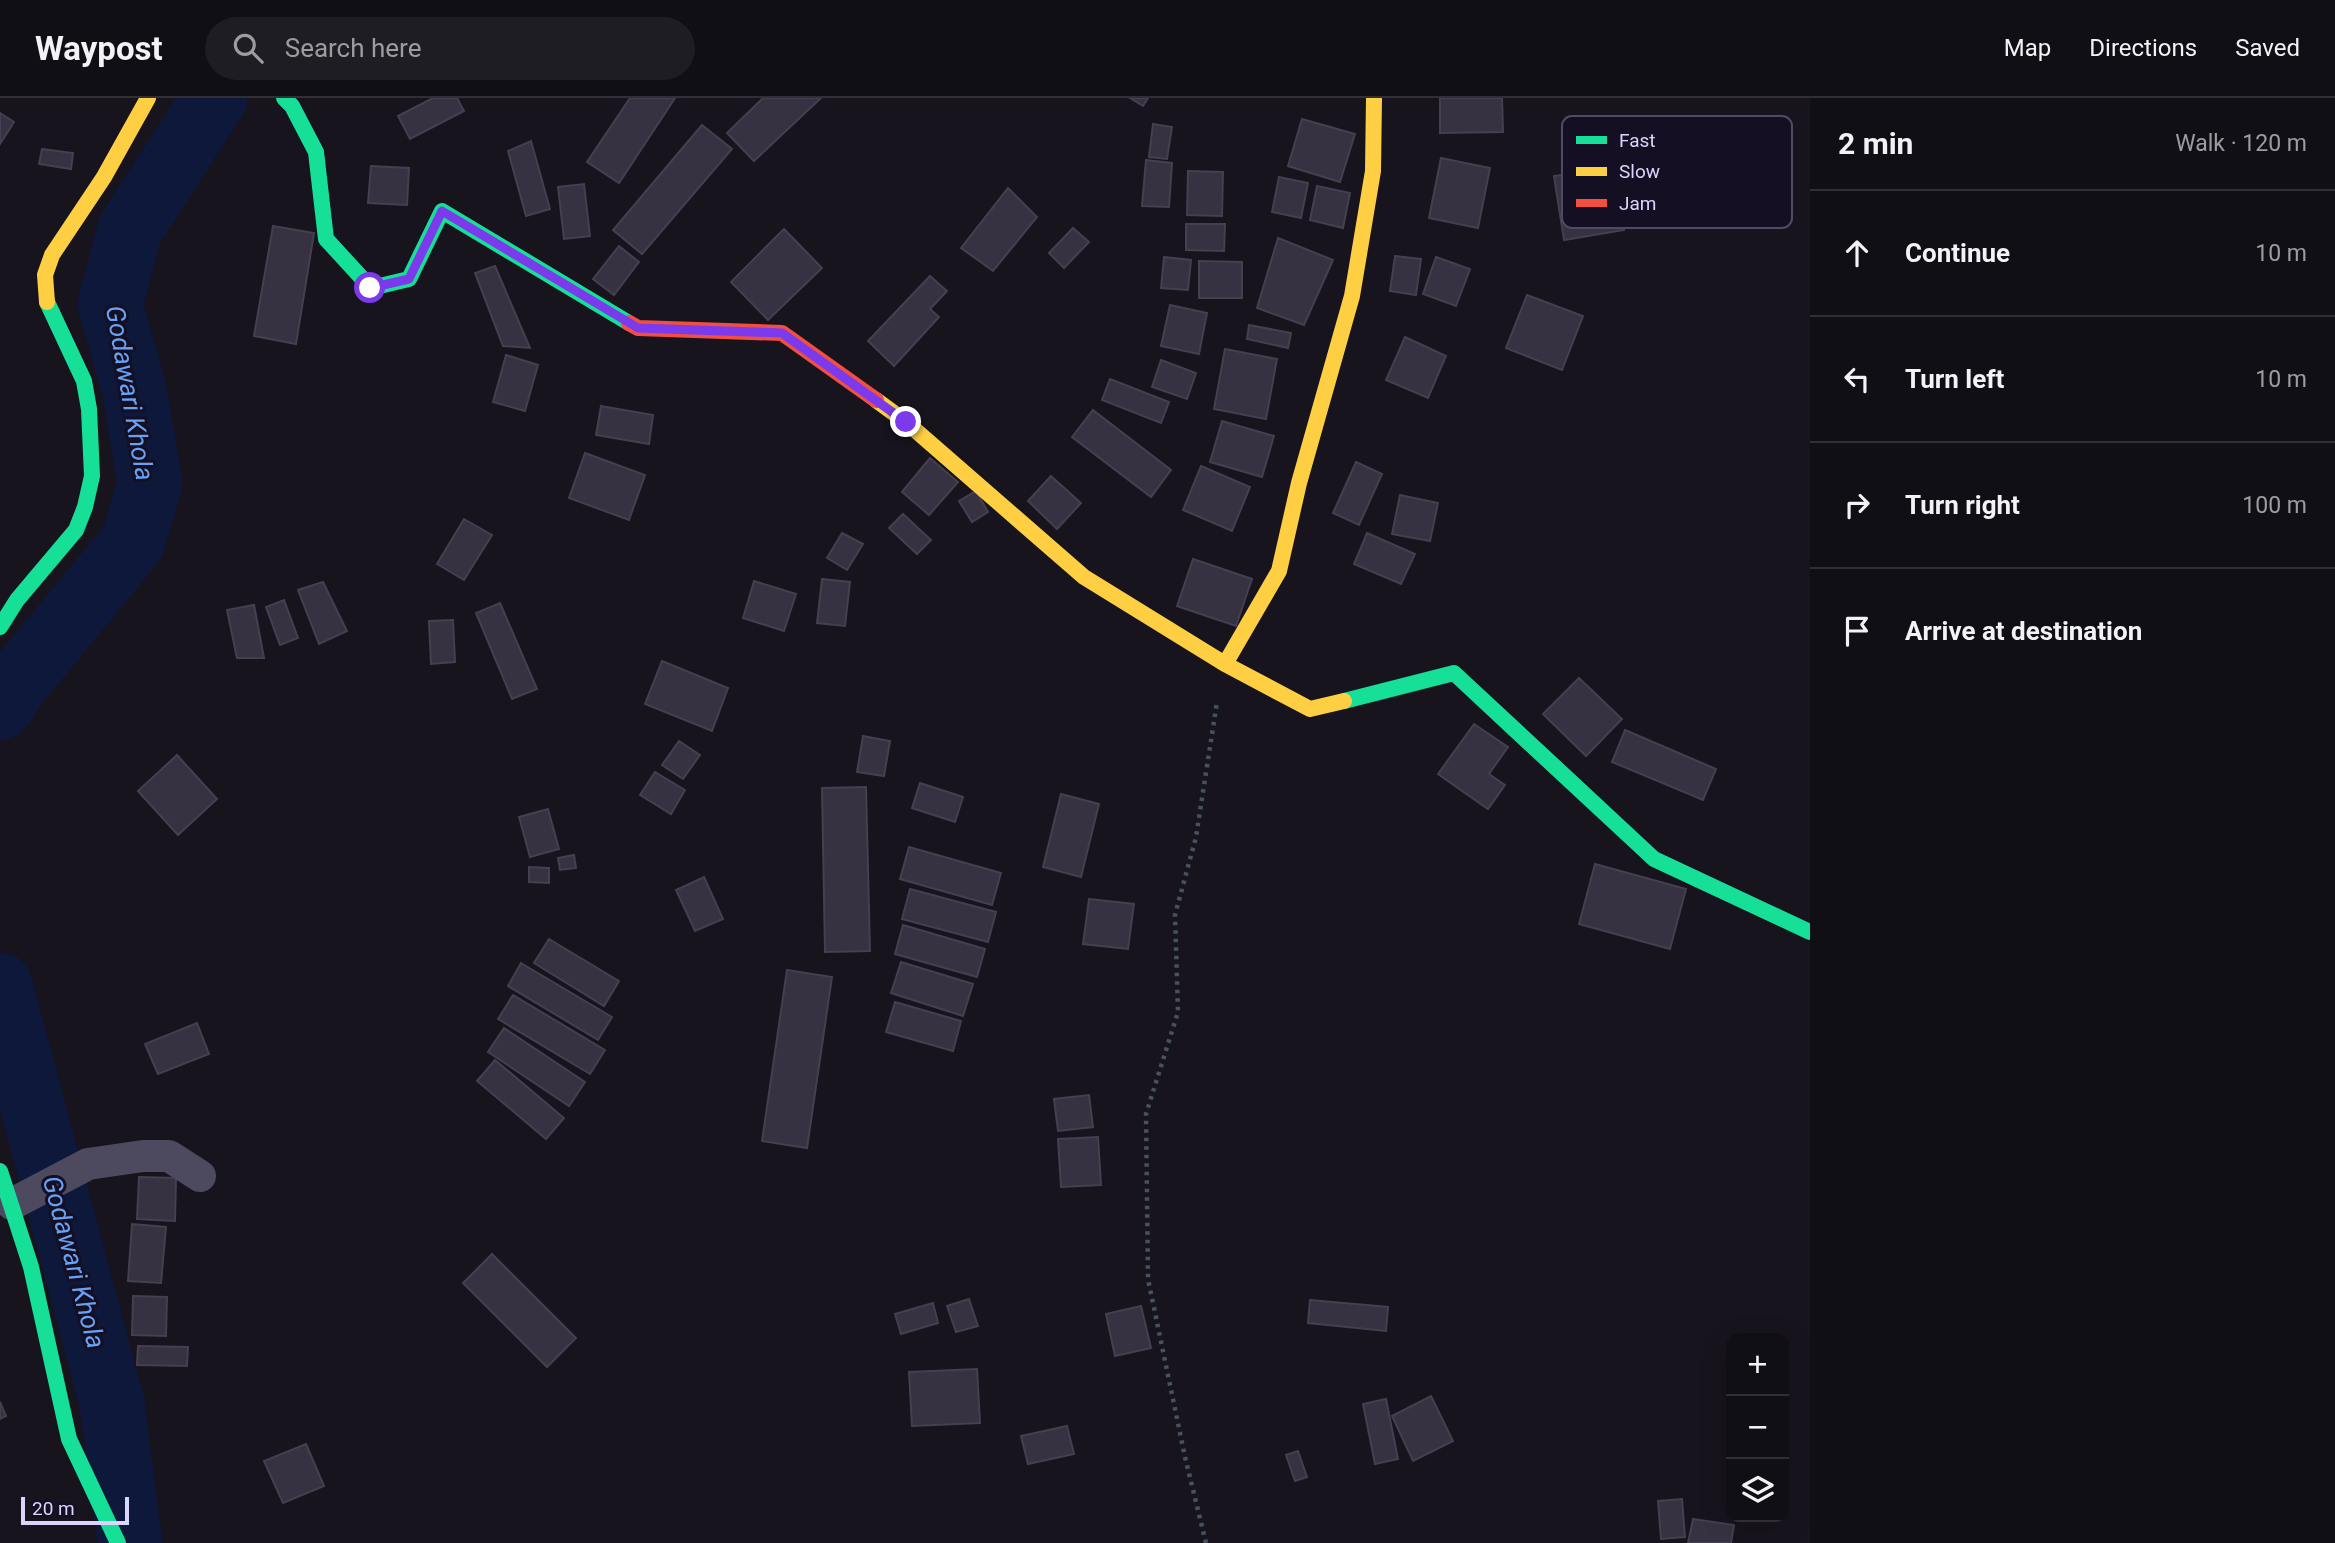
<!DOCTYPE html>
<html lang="en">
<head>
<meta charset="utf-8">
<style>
  :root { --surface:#110f16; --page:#1e1d23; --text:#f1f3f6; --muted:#9c9ca1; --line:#302f35 }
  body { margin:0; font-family:Roboto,sans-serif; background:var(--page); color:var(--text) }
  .controls { position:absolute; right:21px; bottom:21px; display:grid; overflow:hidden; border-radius:14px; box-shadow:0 7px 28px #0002 }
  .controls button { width:63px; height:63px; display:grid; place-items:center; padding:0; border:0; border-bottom:2px solid var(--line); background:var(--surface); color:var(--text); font:35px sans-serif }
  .scale { position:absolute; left:21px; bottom:18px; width:108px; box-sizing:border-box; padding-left:7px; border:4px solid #ddd4fd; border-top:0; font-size:19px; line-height:24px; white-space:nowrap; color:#ddd4fd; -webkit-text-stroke:5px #150f23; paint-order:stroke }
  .stop { position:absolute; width:21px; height:21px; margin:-16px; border:5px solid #7c3aed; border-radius:50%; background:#fff }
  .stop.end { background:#7c3aed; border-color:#fff; box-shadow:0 2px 7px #0008 }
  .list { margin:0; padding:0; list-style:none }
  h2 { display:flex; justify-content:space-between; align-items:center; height:91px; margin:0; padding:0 28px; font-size:30px }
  h2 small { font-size:23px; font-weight:400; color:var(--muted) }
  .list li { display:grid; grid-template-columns:46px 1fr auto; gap:21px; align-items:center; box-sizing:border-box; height:126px; padding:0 28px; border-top:2px solid var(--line) }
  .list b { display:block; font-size:26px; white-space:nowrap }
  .list em { font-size:23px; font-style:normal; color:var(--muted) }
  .icon { flex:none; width:38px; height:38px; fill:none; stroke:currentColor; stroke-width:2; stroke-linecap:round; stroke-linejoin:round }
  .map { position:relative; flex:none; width:1810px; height:1445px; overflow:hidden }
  header { display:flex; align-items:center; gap:42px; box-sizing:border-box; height:98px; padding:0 35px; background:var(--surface); border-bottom:2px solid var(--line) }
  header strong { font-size:33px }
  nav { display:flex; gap:38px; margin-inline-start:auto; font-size:24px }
  .search { width:490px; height:63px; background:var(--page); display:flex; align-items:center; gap:18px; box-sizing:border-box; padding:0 24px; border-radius:38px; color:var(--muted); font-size:26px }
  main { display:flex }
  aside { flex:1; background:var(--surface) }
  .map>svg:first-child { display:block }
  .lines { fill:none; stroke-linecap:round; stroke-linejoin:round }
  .river { stroke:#0e183b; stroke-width:65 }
  .building { fill:#363241; stroke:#453f51; stroke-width:2 }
  .path { stroke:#48515f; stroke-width:4.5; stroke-dasharray:3.5 5; stroke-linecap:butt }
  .street { stroke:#4d495f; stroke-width:32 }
  .fast { stroke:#16e098; stroke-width:16 }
  .slow { stroke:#ffcf43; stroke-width:16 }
  .jam { stroke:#f24e42; stroke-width:16 }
  .route { stroke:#7c3aed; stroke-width:9 }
  .labels { text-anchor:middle; stroke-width:6; stroke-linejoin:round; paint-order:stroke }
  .water-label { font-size:26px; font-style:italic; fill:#68a2f6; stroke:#150f23 }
  .key { fill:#150f23; stroke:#514a64; stroke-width:2 }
  .key-label { font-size:19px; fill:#ddd4fd }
</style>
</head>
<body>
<header>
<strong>Waypost</strong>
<div class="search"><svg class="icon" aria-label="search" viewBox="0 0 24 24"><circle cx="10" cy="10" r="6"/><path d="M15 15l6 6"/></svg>Search here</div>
<nav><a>Map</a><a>Directions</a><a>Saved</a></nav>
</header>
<main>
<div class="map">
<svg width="1810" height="1445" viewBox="0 0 1810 1445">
  <rect width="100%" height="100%" fill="#17141e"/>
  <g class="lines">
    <path class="river" d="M0,610L15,587L133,444L150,385L134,290L110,207L130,131L215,0
      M0,887L112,1305L130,1445"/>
  </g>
  <path class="building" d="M433,0H457L464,13L410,41L398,18Z
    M630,0H675L619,85L587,64Z
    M763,0H821L754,63L727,35Z
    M1130,0H1148L1143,8Z
    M1440,0H1502L1503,34L1440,35Z
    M0,15L14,24L0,46Z
    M1302,21L1355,36L1340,84L1288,68Z
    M1153,26L1172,29L1167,61L1149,59Z
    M702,27L732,51L642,156L613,132Z
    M531,43L550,111L526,118L508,53Z
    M42,51L73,55L71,71L39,66Z
    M1441,60L1490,70L1478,130L1429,120Z
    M1146,62L1172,65L1169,109L1142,108Z
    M371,68L409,70L407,107L368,105Z
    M1613,69L1624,132L1564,142L1554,78Z
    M1188,73L1223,74L1222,118L1187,117Z
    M1279,79L1308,85L1301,120L1272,114Z
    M584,86L590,138L564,141L558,89Z
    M1317,88L1350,95L1343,130L1310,122Z
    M1008,90L1037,119L993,173L961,150Z
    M1186,126H1225L1224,153L1186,152Z
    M273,128L314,135L296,246L254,238Z
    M1073,130L1089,144L1064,170L1049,155Z
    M784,131L822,170L768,222L731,184Z
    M1278,140L1333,162L1304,227L1257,210Z
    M619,148L639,164L614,197L593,181Z
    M1395,158L1421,161L1416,197L1390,193Z
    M1164,159L1191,162L1188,192L1161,190Z
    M1436,159L1470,171L1456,208L1423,196Z
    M1199,163L1242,164V200H1199Z
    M495,168L530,250L503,248L475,175Z
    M930,178L947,193L930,211L939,219L894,268L868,243Z
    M1527,197L1583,218L1562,272L1506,250Z
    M1170,207L1207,215L1199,256L1161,248Z
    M1249,227L1291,235L1288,250L1247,241Z
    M1405,239L1446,258L1428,300L1386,282Z
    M1225,251L1277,261L1266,321L1214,311Z
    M506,257L538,267L525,313L493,304Z
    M1161,262L1196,275L1187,301L1152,289Z
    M1110,281L1169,304L1161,325L1102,302Z
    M601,308L653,317L649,346L596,337Z
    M1093,312L1171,372L1151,399L1072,339Z
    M1222,323L1274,338L1262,379L1210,364Z
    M585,355L645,377L629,422L569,400Z
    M930,360L958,384L929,417L902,394Z
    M1356,364L1382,376L1359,427L1333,415Z
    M1201,368L1250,389L1232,433L1183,412Z
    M1051,378L1081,405L1057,431L1028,403Z
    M976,393L988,414L972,424L959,403Z
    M1400,397L1438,405L1430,443L1392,436Z
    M903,416L931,442L917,456L889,430Z
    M464,421L492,437L464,482L437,466Z
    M842,435L863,446L847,472L827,460Z
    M1367,435L1415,456L1401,486L1354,466Z
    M1193,461L1252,481L1236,528L1177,508Z
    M822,481L850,484L845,528L817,525Z
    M754,483L796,496L784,533L743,520Z
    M323,484L347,533L319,546L298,492Z
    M284,502L298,540L280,547L266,509Z
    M500,505L537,591L512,601L476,515Z
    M254,507L264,560H237L227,512Z
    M453,522L455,564L431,566L429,523Z
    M662,563L728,590L712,633L645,606Z
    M1579,580L1622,621L1586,658L1543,616Z
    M1474,626L1508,649L1489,676L1505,687L1488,711L1438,676Z
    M1625,632L1716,671L1703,702L1612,664Z
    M863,638L890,643L884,678L857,674Z
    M679,643L700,657L683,681L662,667Z
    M177,657L217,701L178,737L138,693Z
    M655,674L685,692L671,716L640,697Z
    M920,685L963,699L955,724L912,710Z
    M866,689L870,853L825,854L822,690Z
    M1061,696L1099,706L1081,779L1043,769Z
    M548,711L559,751L530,759L519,719Z
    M909,749L1001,775L992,807L900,781Z
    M574,757L576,770L560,772L558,760Z
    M1595,766L1686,791L1670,851L1579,826Z
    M529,769L549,770V785L529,784Z
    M704,779L723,821L695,833L676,792Z
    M910,791L996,814L988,844L902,821Z
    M1089,801L1134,806L1128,851L1083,846Z
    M903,827L985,851L977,879L895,856Z
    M549,841L619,883L604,908L534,865Z
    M901,864L973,886L963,918L891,895Z
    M521,865L612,919L598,942L508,888Z
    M787,872L832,879L807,1050L762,1043Z
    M513,897L605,952L590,976L498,921Z
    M895,904L961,923L953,953L886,934Z
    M197,925L209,956L158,976L145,946Z
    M504,930L585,984L569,1008L488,954Z
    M495,962L564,1020L546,1041L477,983Z
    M1089,997L1093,1029L1058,1033L1054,1001Z
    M1098,1039L1101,1087L1061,1089L1058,1041Z
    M139,1079L176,1080L175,1123L137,1121Z
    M132,1126L166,1129L161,1185L128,1183Z
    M492,1156L576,1240L547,1269L463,1185Z
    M133,1198L167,1199L166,1238L132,1237Z
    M969,1201L978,1228L956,1234L947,1208Z
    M1310,1202L1388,1209L1386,1233L1308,1225Z
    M933,1205L938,1225L901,1236L895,1216Z
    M1141,1208L1151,1250L1115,1258L1106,1216Z
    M138,1248L188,1249L187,1268L137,1267Z
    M977,1271L980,1325L912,1328L909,1274Z
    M1431,1298L1453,1343L1413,1363L1392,1318Z
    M1386,1301L1398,1361L1375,1366L1363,1306Z
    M0,1304L6,1318L0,1321Z
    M1067,1328L1074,1356L1028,1366L1021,1338Z
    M306,1346L324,1388L283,1405L264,1363Z
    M1298,1353L1307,1379L1295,1383L1286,1357Z
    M1682,1401L1685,1439L1661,1441L1658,1403Z
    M1693,1421L1734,1427L1731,1445H1688Z"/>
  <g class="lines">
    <path class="path" d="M1206,1445L1185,1359L1148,1181L1146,1016L1178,914L1175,817L1196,739L1217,604"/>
    <path class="street" d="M12,1106L88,1066L143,1058H169L200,1078"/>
    <path class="fast" d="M284,0L292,8L316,54L326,141L371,190L409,181L442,113L629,225
      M0,529L17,502L76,432L85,409L92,378L89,311L84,283L47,204
      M1344,603L1454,575L1654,761L1810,834
      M0,1073L31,1169L69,1341L118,1445"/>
    <path class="slow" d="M47,204L45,177L52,157L104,79L148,0
      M876,302L906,324L1084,479L1225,566L1310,611L1344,603
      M1225,566L1279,473L1299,385L1352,198L1373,73L1374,0"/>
    <path class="jam" d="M629,225L638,230L782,235L876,302"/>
  </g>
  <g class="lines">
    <path class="route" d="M370,190L409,181L442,113L638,230L782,235L906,324"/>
  </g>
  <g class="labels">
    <g class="water-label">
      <text transform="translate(130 295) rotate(80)" y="9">Godawari Khola</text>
      <text transform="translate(74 1164) rotate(75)" y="9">Godawari Khola</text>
    </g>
  </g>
  <rect x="1562" y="18" width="230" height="112" rx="10" class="key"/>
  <rect x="1576" y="38" width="31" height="8" fill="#16e098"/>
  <rect x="1576" y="69" width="31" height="9" fill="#ffcf43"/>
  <rect x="1576" y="101" width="31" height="8" fill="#f24e42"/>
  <g class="key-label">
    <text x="1619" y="49">Fast</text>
    <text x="1619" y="80">Slow</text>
    <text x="1619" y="112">Jam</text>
  </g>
</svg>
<div class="controls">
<button>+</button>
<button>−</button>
<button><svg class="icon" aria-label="layers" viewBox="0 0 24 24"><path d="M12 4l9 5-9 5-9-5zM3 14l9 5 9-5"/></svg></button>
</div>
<div class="scale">20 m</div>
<div class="stop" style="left:370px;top:190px"></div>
<div class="stop end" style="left:906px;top:324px"></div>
</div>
<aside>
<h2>2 min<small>Walk · 120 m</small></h2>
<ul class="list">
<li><svg class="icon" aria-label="ahead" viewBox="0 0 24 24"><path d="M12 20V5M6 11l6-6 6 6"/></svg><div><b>Continue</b></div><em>10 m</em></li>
<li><svg class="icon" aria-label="left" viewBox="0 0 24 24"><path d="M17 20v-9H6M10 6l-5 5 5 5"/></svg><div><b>Turn left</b></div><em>10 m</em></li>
<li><svg class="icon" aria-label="right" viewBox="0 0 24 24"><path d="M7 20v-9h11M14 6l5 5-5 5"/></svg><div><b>Turn right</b></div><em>100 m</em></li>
<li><svg class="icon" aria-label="arrive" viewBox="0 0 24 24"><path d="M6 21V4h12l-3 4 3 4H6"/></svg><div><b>Arrive at destination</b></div></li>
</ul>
</aside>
</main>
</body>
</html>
